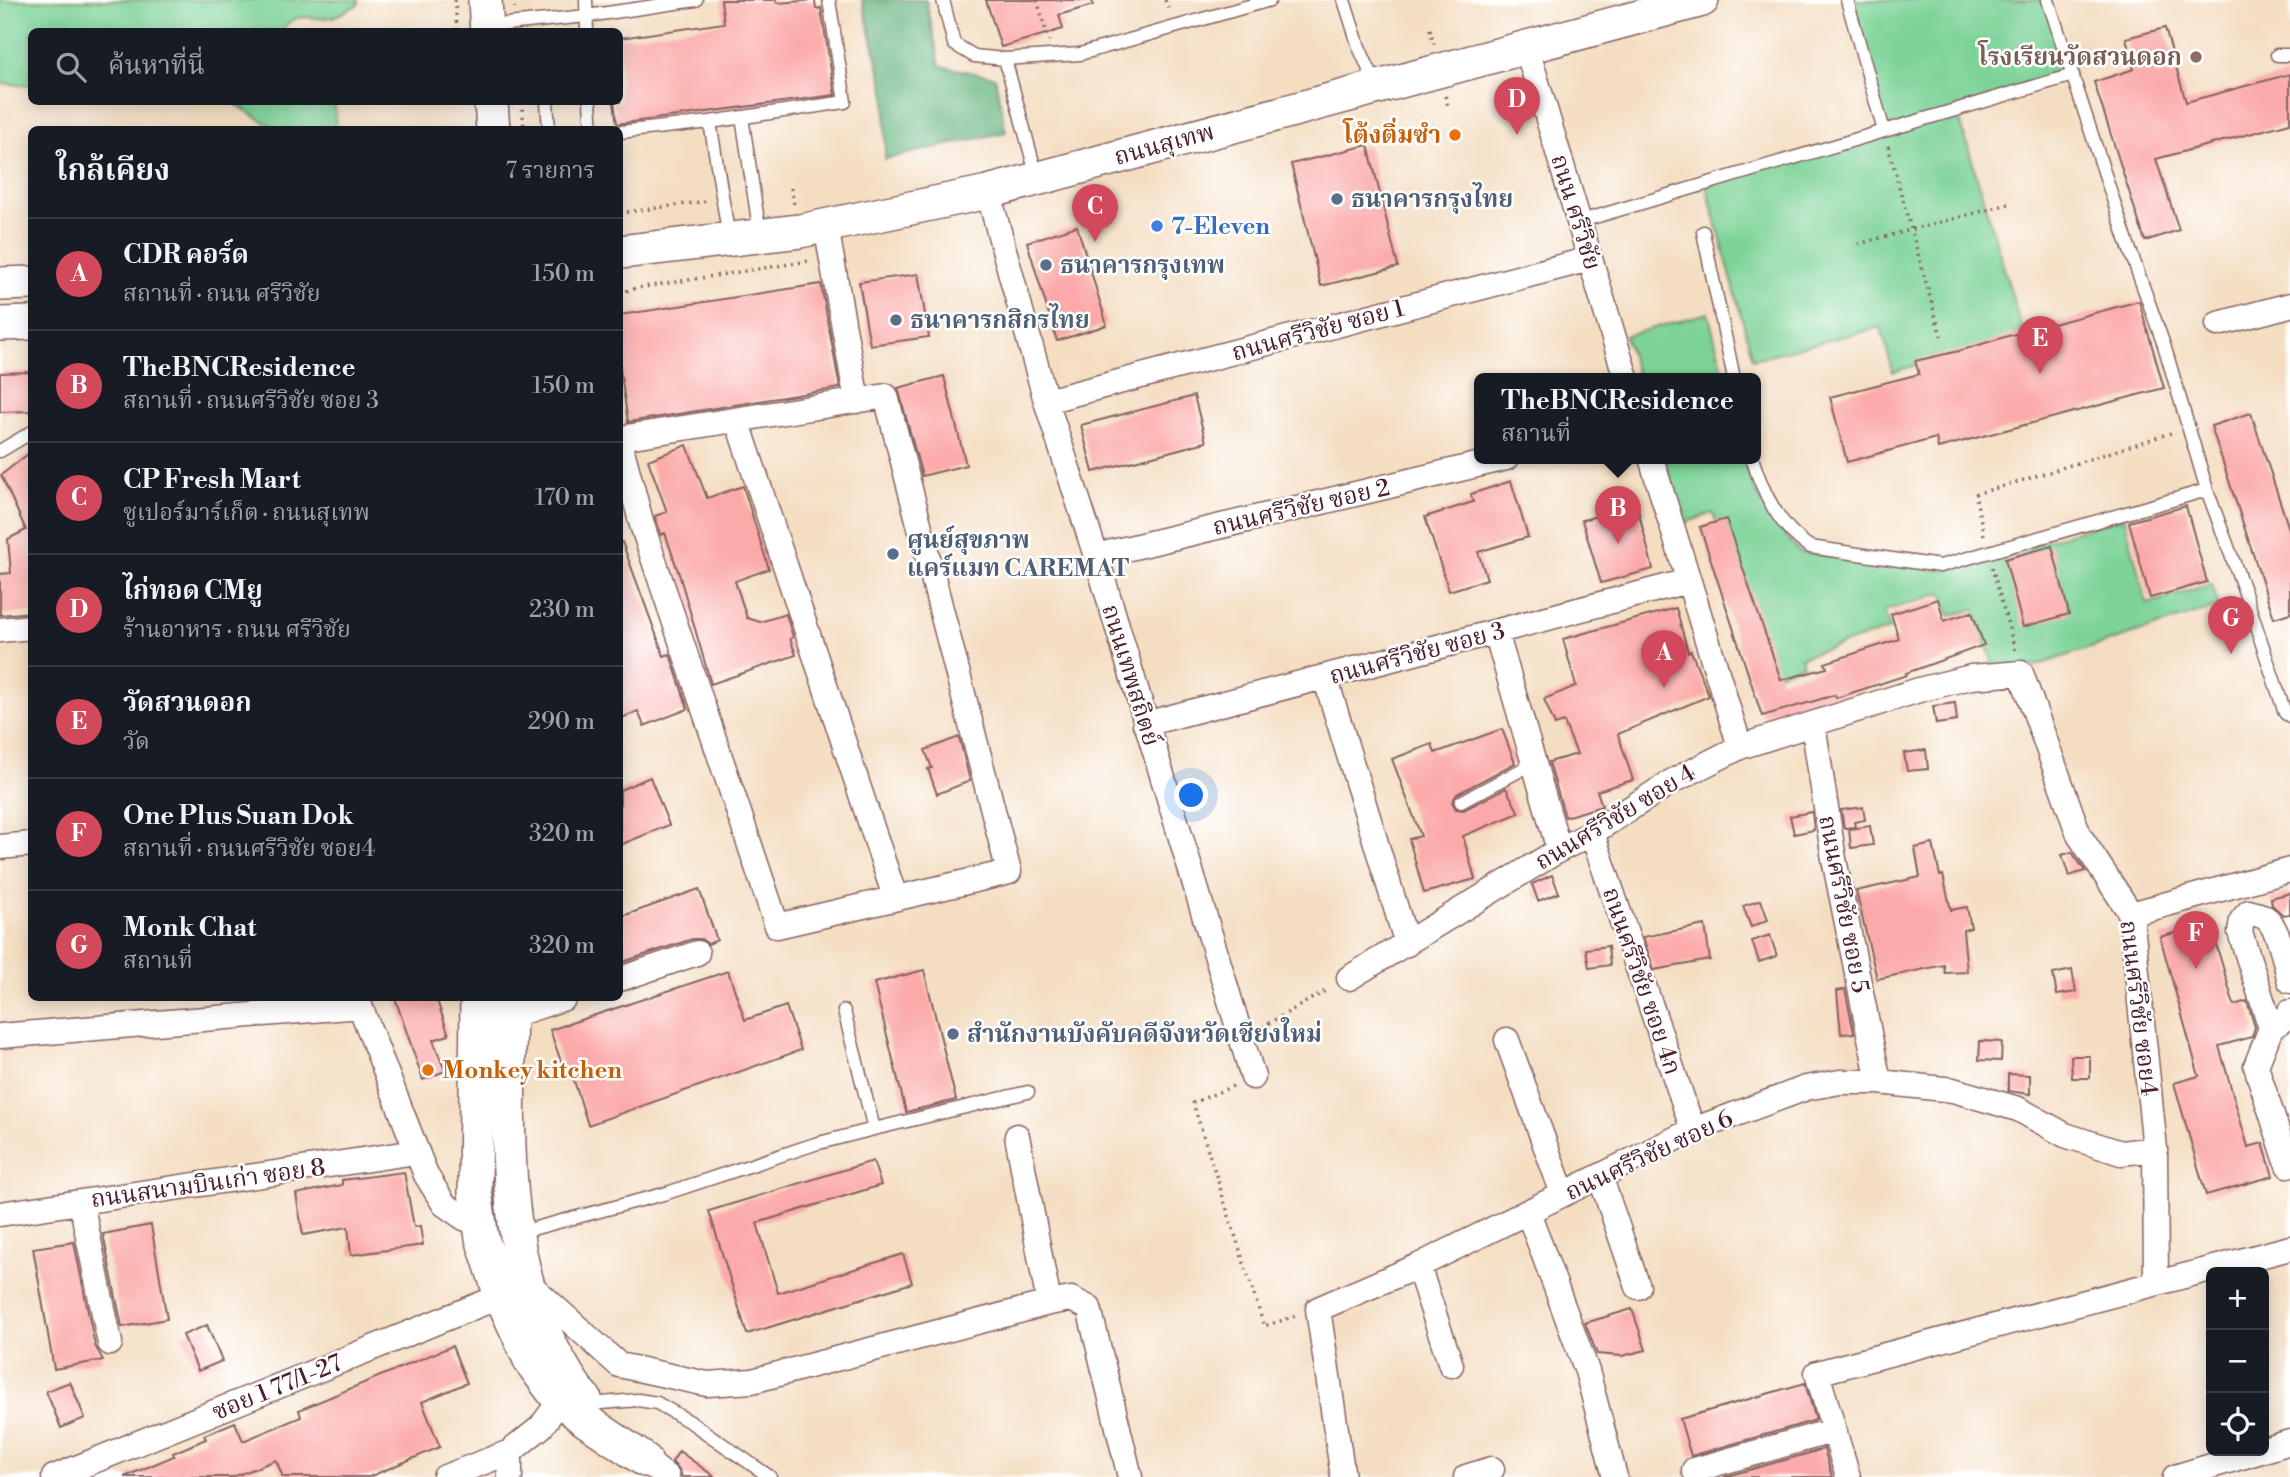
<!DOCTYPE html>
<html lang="th">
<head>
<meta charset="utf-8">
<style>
  :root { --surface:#171b24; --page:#242831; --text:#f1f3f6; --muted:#9ea1a6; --line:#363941; --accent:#d1495b }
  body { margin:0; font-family:"Libre Bodoni","Noto Serif Thai",serif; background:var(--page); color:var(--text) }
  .controls { position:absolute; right:21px; bottom:21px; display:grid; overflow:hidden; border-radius:10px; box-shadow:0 4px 18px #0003 }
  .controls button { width:63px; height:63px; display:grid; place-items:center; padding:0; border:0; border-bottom:2px solid var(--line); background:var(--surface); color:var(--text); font:35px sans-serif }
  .you { position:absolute; left:1192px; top:796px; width:24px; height:24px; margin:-18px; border:5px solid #fff; border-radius:50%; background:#1a73e8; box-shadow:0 0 0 10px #1a73e833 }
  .badge { display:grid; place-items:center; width:46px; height:46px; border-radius:50%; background:var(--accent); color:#fff; font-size:23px; font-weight:700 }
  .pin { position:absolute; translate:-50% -58px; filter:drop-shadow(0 2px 4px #0008) }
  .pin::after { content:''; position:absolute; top:37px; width:24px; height:21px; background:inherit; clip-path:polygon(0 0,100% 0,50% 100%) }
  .popup { position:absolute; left:1474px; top:373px; width:287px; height:91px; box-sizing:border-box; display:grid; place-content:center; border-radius:10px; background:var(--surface); filter:drop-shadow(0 2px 5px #0005); font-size:23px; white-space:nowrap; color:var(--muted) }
  .popup b { font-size:26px; color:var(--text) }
  .popup::after { content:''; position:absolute; left:50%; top:100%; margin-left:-14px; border:14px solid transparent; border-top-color:var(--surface) }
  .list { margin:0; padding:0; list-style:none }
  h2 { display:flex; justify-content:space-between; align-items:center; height:91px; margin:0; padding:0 28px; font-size:30px }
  h2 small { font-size:23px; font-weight:400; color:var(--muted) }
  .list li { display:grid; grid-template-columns:46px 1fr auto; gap:21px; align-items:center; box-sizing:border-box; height:112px; padding:0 28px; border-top:2px solid var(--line) }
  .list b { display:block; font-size:26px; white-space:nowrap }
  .list p { margin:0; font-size:23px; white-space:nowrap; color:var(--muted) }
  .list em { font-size:23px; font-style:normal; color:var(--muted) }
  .icon { flex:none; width:38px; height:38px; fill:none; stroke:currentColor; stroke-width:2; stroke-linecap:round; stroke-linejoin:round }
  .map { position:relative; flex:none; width:2290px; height:1477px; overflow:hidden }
  .search { position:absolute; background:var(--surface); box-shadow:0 4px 18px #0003; left:28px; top:28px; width:595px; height:77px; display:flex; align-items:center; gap:18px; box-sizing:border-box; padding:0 24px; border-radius:10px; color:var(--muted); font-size:26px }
  .panel { position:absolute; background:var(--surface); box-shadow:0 4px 18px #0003; left:28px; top:126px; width:595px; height:875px; border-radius:10px }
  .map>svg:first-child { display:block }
  .green { fill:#7dd397; stroke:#647961; stroke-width:2 }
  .forest { fill:#66b580; stroke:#586a56; stroke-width:2 }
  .building { fill:#fbaaa9 }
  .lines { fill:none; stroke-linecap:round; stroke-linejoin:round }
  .lane-casing { stroke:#866260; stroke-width:15 }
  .street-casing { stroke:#866260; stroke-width:27 }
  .secondary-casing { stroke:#866260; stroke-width:36 }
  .path { stroke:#866260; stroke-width:3.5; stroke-dasharray:2 5; stroke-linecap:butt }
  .lane { stroke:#fff; stroke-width:12 }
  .street { stroke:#fff; stroke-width:24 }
  .secondary { stroke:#fff; stroke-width:33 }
  .education-dot { fill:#8d6e63; stroke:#fff; stroke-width:2.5 }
  .food-dot { fill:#e8710a; stroke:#fff; stroke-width:2.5 }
  .service-dot { fill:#5c6f8a; stroke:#fff; stroke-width:2.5 }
  .shop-dot { fill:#3f7fe0; stroke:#fff; stroke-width:2.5 }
  .labels { text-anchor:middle; stroke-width:5; stroke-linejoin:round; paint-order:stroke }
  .education-label { font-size:24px; font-weight:bold; fill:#785e54; stroke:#fff; text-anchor:end }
  .food-label { font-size:24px; font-weight:bold; fill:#c56008; stroke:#fff; text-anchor:end }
  .street-label { font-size:24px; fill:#4a1f2b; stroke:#fff }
  .service-label { font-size:24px; font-weight:bold; fill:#4e5e75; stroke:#fff; text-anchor:start }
  .shop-label { font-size:24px; font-weight:bold; fill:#366cbe; stroke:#fff; text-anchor:start }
</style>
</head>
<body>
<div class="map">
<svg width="2290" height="1477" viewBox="0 0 2290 1477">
  <rect width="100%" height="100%" fill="#fff"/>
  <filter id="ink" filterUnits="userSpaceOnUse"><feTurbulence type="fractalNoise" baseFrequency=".0143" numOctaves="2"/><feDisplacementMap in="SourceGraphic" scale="14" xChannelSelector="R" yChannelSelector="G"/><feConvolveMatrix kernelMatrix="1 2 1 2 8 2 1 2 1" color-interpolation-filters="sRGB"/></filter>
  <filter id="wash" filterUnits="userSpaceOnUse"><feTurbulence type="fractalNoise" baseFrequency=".00686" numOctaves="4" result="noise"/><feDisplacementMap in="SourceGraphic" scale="28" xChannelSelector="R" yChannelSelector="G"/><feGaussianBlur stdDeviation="1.57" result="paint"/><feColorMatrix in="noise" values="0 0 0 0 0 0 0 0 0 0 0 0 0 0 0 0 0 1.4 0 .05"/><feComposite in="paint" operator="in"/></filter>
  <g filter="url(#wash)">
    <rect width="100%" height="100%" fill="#f4dec2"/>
    <path class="green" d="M0,0H358L359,4C350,8 342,14 333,17C314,23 296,7 282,31L32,32L31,85L0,84Z
      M1847,0H2048L2073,75L1957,110L2023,333L1893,372L1881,327L1753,359L1705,181L1884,131Z
      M232,102H330L335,107L336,127L332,130L276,129Z
      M1708,313L1725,378H1638L1625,336Z
      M1664,458H1744C1753,498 1774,521 1799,552L1944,571L2124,517L2147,604L2212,584L2219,606L2035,666L1995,669L1974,609L1950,616L1942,593L1884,611L1890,629L1801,657L1803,665L1771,675L1713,513L1685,523Z"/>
    <path class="forest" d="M862,0H926L940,66L995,77L1006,132L885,159L886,95Z"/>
    <g id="blocks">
      <path class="building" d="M721,0H776L777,3L815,0L816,9L821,8L835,95L617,124L614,102H620V38L724,23Z
        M986,0H1092L1093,5L1059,15L1063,29L1001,47Z
        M2165,28L2186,102L2290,74V123L2156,159L2179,230L2145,241L2094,82L2134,69L2126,38Z
        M1368,145L1398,267L1321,286L1291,164Z
        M1077,226L1107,325L1057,341L1027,242Z
        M918,274L929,337L870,345L859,282Z
        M821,284L840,388L628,422L620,368V315Z
        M2139,301L2164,388L1938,448L1936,438L1847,462L1830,397L1919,374L1915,361L1959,351L2008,336Z
        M32,372V411L0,412V373Z
        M944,376L966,465L922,476L898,388Z
        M1194,396L1206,442L1093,472L1081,425Z
        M2251,413L2290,532V613L2274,618L2211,426Z
        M687,445L707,498L743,486L769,569L735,581L747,618L760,622L786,614L793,637L790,639L796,655L711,684L680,577L665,533L661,535L656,521L655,516L667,512L648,460Z
        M32,451V612L0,615V574L11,573L8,539L26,530L1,475Z
        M1511,481L1528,537L1478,552L1487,579L1449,591L1425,517L1473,502L1471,494Z
        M1637,506L1653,569L1601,583L1582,520Z
        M2186,506L2207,582L2150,598L2129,522Z
        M1726,519L1781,680L1827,668L1825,663L1899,639L1891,614L1938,599L1944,621L1972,612L1984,645L1906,673L1907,675L1836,698L1835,695L1762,716L1700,527Z
        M620,542H622L664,656L670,654L688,709L644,726L638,711L620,719Z
        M2052,546L2069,614L2023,627L2005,559Z
        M1676,608L1688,652L1691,651L1709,696L1618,734L1633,780L1597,791L1602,806L1565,817L1549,762L1577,754L1564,722L1555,725L1544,699L1576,686L1563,639Z
        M1955,703L1957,721L1936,724L1933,706Z
        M1502,729L1515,763L1457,794L1452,802L1456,809L1464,810L1506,788L1519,813L1463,836L1475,879L1424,893L1409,839L1421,836L1392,759L1432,744L1435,753Z
        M959,737L970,781L937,794L928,769L932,768L925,750Z
        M1926,750L1928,769L1907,771L1904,753Z
        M650,777L669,825L620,845V790Z
        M1863,807L1865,820L1854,822L1855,827L1844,828L1841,810Z
        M1812,812L1814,830L1794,834L1790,816Z
        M1870,826L1873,845L1851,848L1849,829Z
        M1933,844L1940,876L1943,875L1951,910L1967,907L1971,928L1963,930L1967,972L1945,973L1944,965L1877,979L1856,891L1920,877L1915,848Z
        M2072,852L2085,871L2069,876L2062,855Z
        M1552,875L1559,893L1538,901L1532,884Z
        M699,889L717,940L708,944L701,939H692L620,963V917Z
        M2290,893V914L2283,915L2272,905L2271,898Z
        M1761,900L1768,920L1751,927L1743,906Z
        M2210,923L2234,1005L2247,1001L2255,1027L2252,1037L2219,1046L2248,1147L2263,1143L2273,1176L2206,1195L2174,1083L2199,1076L2160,937Z
        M1705,925L1710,960L1654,970L1643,937Z
        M1770,935L1777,956L1759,962L1752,941Z
        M1608,946L1610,965L1589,968L1586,949Z
        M924,970L956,1100L906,1112L874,983Z
        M2072,970L2076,992L2057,995L2053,974Z
        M728,971L745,1020L786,1006L801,1050L588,1125L571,1071L565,1073L550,1030Z
        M1845,989L1854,1033L1841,1034L1837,991Z
        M395,998H436L449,1035L433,1040L445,1071L423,1080Z
        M1980,1041L2002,1042L2001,1061L1979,1060Z
        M2071,1056H2090V1078H2072Z
        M2008,1074L2030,1075V1094L2008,1091Z
        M873,1161L881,1185L757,1223L778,1293L903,1254L912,1283L747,1334L709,1211Z
        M404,1172L414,1227L420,1226L423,1245L351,1255L348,1227L303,1235L296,1194L342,1185V1180Z
        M151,1225L167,1319L122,1327L103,1234Z
        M74,1242L95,1346L103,1360L54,1369L33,1248Z
        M1632,1309L1646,1350L1622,1356L1597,1354L1585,1323Z
        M207,1325L222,1361L198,1371L183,1335Z
        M452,1346L467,1383L422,1402L440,1447L369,1477H283L276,1460L233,1477H124L174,1456L173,1453L206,1439L204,1435L235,1422L243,1441L301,1417L299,1410Z
        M70,1382L85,1418L61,1428L46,1391Z
        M1805,1383L1816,1420L1691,1456L1680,1419Z
        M1824,1449L1832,1477H1724Z
        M679,1451L715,1477H682L680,1471L672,1462Z"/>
    </g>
  </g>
  <g filter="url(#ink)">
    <use href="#blocks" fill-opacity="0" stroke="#866260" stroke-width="2"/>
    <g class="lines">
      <g class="lane-casing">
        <path id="lane" d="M586,0L587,32
          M943,0L954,44L974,56L1005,59L1080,54L1270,0
          M1344,0L1359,47L1376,85
          M1847,0L1884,131L2073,75
          M2048,0L2126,239L2164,345L2207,490L2244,590L2285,713L2290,716
          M488,26L587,16L696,0
          M2277,55H2290
          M1005,59L1037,177
          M547,102L549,130
          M590,102L592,130
          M742,117L760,234
          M710,122L729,238
          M620,132L710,122L845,102L829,0
          M1578,222L1884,131
          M1703,232L1734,378
          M0,451L32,432
          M1752,458C1763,493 1779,527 1810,547L1940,566L2207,490
          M1461,802L1534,763
          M874,1129L1028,1092
          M517,1233L667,1193L815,1144L874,1129L844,1011
          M589,1404L638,1400L657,1403L692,1423L770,1477"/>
      </g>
      <g class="street-casing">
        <path id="street" d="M1526,46L1626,378
          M988,192L1046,401L1096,556L1253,1077
          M826,226L857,401
          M2218,324L2290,305
          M1046,401L1590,259
          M737,420L895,897
          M620,438L886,396L1009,872L777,926L642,525L620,443
          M1651,458L1740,747
          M1096,556L1506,458
          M0,630L32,627
          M1496,632L1559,850
          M1325,677L1407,944
          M1145,724L1688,581
          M1813,724L1834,859L1879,1082
          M1592,833L1693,1130
          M0,847L32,844
          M2249,912L2242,920L2240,932L2271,1028
          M2249,912C2256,914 2264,915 2269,921C2281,936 2285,963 2290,981
          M2131,914L2290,870
          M1349,978L1559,850L1592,833L1671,782L1740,747L1919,690L1971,677L2021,673L2079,835L2131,914L2155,1149L2156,1282
          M620,979L697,953
          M357,998L426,1175L444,1204L464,1218L480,1223
          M510,1016L564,998
          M0,1036L360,1006
          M1507,1040L1563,1194
          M2288,1165L2256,1066L2271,1028L2287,1017L2290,1012
          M1600,1176L1638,1287
          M81,1202L110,1343
          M1528,1212L1587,1371L1615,1477
          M0,1214L416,1152
          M1418,1266L1451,1365
          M528,1283L619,1365L707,1384L752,1381L1049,1303L1017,1136
          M1049,1303L1071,1299L1089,1308L1130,1477
          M2264,1450L2290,1442
          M510,1452V1477
          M645,1460L667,1477
          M1694,1470L1832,1431
          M54,1477L501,1296
          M445,1477L510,1452L541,1427L561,1399
          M1343,1477L1318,1309L1418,1266L1693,1130L1806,1088L1840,1082H1879L1953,1090L2018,1109L2065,1135L2121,1153L2155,1149
          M1466,1477L1492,1469
          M1848,1477L1817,1373L2290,1248
          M2175,1477L2261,1451"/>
      </g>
      <g class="secondary-casing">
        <path id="secondary" d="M485,0L487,32
          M491,102L493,130
          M620,252L800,231L988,192L1702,0
          M0,284L32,283
          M0,324L32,323
          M477,998L475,1192L482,1238L501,1296L531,1362L554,1393L581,1417L645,1460
          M510,998C509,1117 497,1251 558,1359C566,1372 574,1388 585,1399"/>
      </g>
      <path class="path" d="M455,0L457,32
        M515,0V8
        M1037,0L1049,41
        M1165,0L1169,11
        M1430,29L1434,44
        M1445,96L1448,106
        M522,102L524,130
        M1888,146L1941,336
        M791,188L794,204
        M620,213L708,201
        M1858,244L2013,203
        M620,294L631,289L809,261
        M1984,535L1975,494L2008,485L2174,432
        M1992,567L2015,650
        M1262,1027L1329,989
        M1233,1086L1193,1103L1264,1326L1296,1316"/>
      <use href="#lane" class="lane"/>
      <use href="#street" class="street"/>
      <use href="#secondary" class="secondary"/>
    </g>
  </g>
  <circle class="education-dot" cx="2196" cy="57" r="7"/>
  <g class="food-dot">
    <circle cx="1455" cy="135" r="7"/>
    <circle cx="428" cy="1070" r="7"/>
  </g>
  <g class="service-dot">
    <circle cx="1337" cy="199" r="7"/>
    <circle cx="1046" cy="265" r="7"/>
    <circle cx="896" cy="320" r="7"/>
    <circle cx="893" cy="554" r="7"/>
    <circle cx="953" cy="1034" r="7"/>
  </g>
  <circle class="shop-dot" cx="1157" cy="226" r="7"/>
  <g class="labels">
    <g class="education-label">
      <text x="2182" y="65">โรงเรียนวัดสวนดอก</text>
    </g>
    <g class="food-label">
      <text x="1441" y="143">โต้งติ่มซำ</text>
      <text x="442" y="1078" text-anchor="start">Monkey kitchen</text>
    </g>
    <g class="street-label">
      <text transform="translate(1164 144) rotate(-15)" y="8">ถนนสุเทพ</text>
      <text transform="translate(1576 212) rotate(73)" y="8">ถนน ศรีวิชัย</text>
      <text transform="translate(1318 330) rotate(-15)" y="8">ถนนศรีวิชัย ซอย 1</text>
      <text transform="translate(1301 507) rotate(-13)" y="8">ถนนศรีวิชัย ซอย 2</text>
      <text transform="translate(1417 653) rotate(-15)" y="8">ถนนศรีวิชัย ซอย 3</text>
      <text transform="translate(1131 675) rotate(73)" y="8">ถนนเทพสถิตย์</text>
      <text transform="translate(1615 817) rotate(-31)" y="8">ถนนศรีวิชัย ซอย 4</text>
      <text transform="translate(1844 904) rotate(79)" y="8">ถนนศรีวิชัย ซอย 5</text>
      <text transform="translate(1642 981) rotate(71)" y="8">ถนนศรีวิชัย ซอย 4ก</text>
      <text transform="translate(2139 1008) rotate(83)" y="8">ถนนศรีวิชัย ซอย4</text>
      <text transform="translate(1649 1155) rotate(-25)" y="8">ถนนศรีวิชัย ซอย 6</text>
      <text transform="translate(208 1183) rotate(-8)" y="8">ถนนสนามบินเก่า ซอย 8</text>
      <text transform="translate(277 1387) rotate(-22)" y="8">ซอย 1 77/1-27</text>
    </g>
    <g class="service-label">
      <text x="1351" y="207">ธนาคารกรุงไทย</text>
      <text x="1060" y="273">ธนาคารกรุงเทพ</text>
      <text x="910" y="328">ธนาคารกสิกรไทย</text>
      <text x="907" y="548">ศูนย์สุขภาพ<tspan x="907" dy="28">แคร์แมท CAREMAT</tspan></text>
      <text x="967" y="1042">สำนักงานบังคับคดีจังหวัดเชียงใหม่</text>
    </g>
    <g class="shop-label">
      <text x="1171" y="234">7-Eleven</text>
    </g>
  </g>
</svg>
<div class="controls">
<button>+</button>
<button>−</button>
<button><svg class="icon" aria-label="locate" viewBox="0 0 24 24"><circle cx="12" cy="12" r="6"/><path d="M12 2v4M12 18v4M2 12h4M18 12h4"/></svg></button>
</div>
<div class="you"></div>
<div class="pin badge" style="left:1664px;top:688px">A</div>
<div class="pin badge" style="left:1618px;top:544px">B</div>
<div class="popup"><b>TheBNCResidence</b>สถานที่</div>
<div class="pin badge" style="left:1095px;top:242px">C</div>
<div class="pin badge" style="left:1517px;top:135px">D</div>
<div class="pin badge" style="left:2040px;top:374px">E</div>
<div class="pin badge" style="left:2196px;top:969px">F</div>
<div class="pin badge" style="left:2231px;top:654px">G</div>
<div class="search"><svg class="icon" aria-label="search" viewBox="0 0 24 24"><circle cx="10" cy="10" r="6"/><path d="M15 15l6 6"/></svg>ค้นหาที่นี่</div>
<section class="panel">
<h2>ใกล้เคียง<small>7 รายการ</small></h2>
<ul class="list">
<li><span class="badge">A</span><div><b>CDR คอร์ด</b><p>สถานที่ · ถนน ศรีวิชัย</p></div><em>150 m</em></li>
<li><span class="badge">B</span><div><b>TheBNCResidence</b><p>สถานที่ · ถนนศรีวิชัย ซอย 3</p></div><em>150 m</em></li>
<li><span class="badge">C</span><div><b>CP Fresh Mart</b><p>ซูเปอร์มาร์เก็ต · ถนนสุเทพ</p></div><em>170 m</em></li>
<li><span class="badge">D</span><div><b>ไก่ทอด CMยู</b><p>ร้านอาหาร · ถนน ศรีวิชัย</p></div><em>230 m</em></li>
<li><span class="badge">E</span><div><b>วัดสวนดอก</b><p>วัด</p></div><em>290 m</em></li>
<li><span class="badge">F</span><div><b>One Plus Suan Dok</b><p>สถานที่ · ถนนศรีวิชัย ซอย4</p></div><em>320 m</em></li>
<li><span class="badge">G</span><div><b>Monk Chat</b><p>สถานที่</p></div><em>320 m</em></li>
</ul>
</section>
</div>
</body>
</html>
